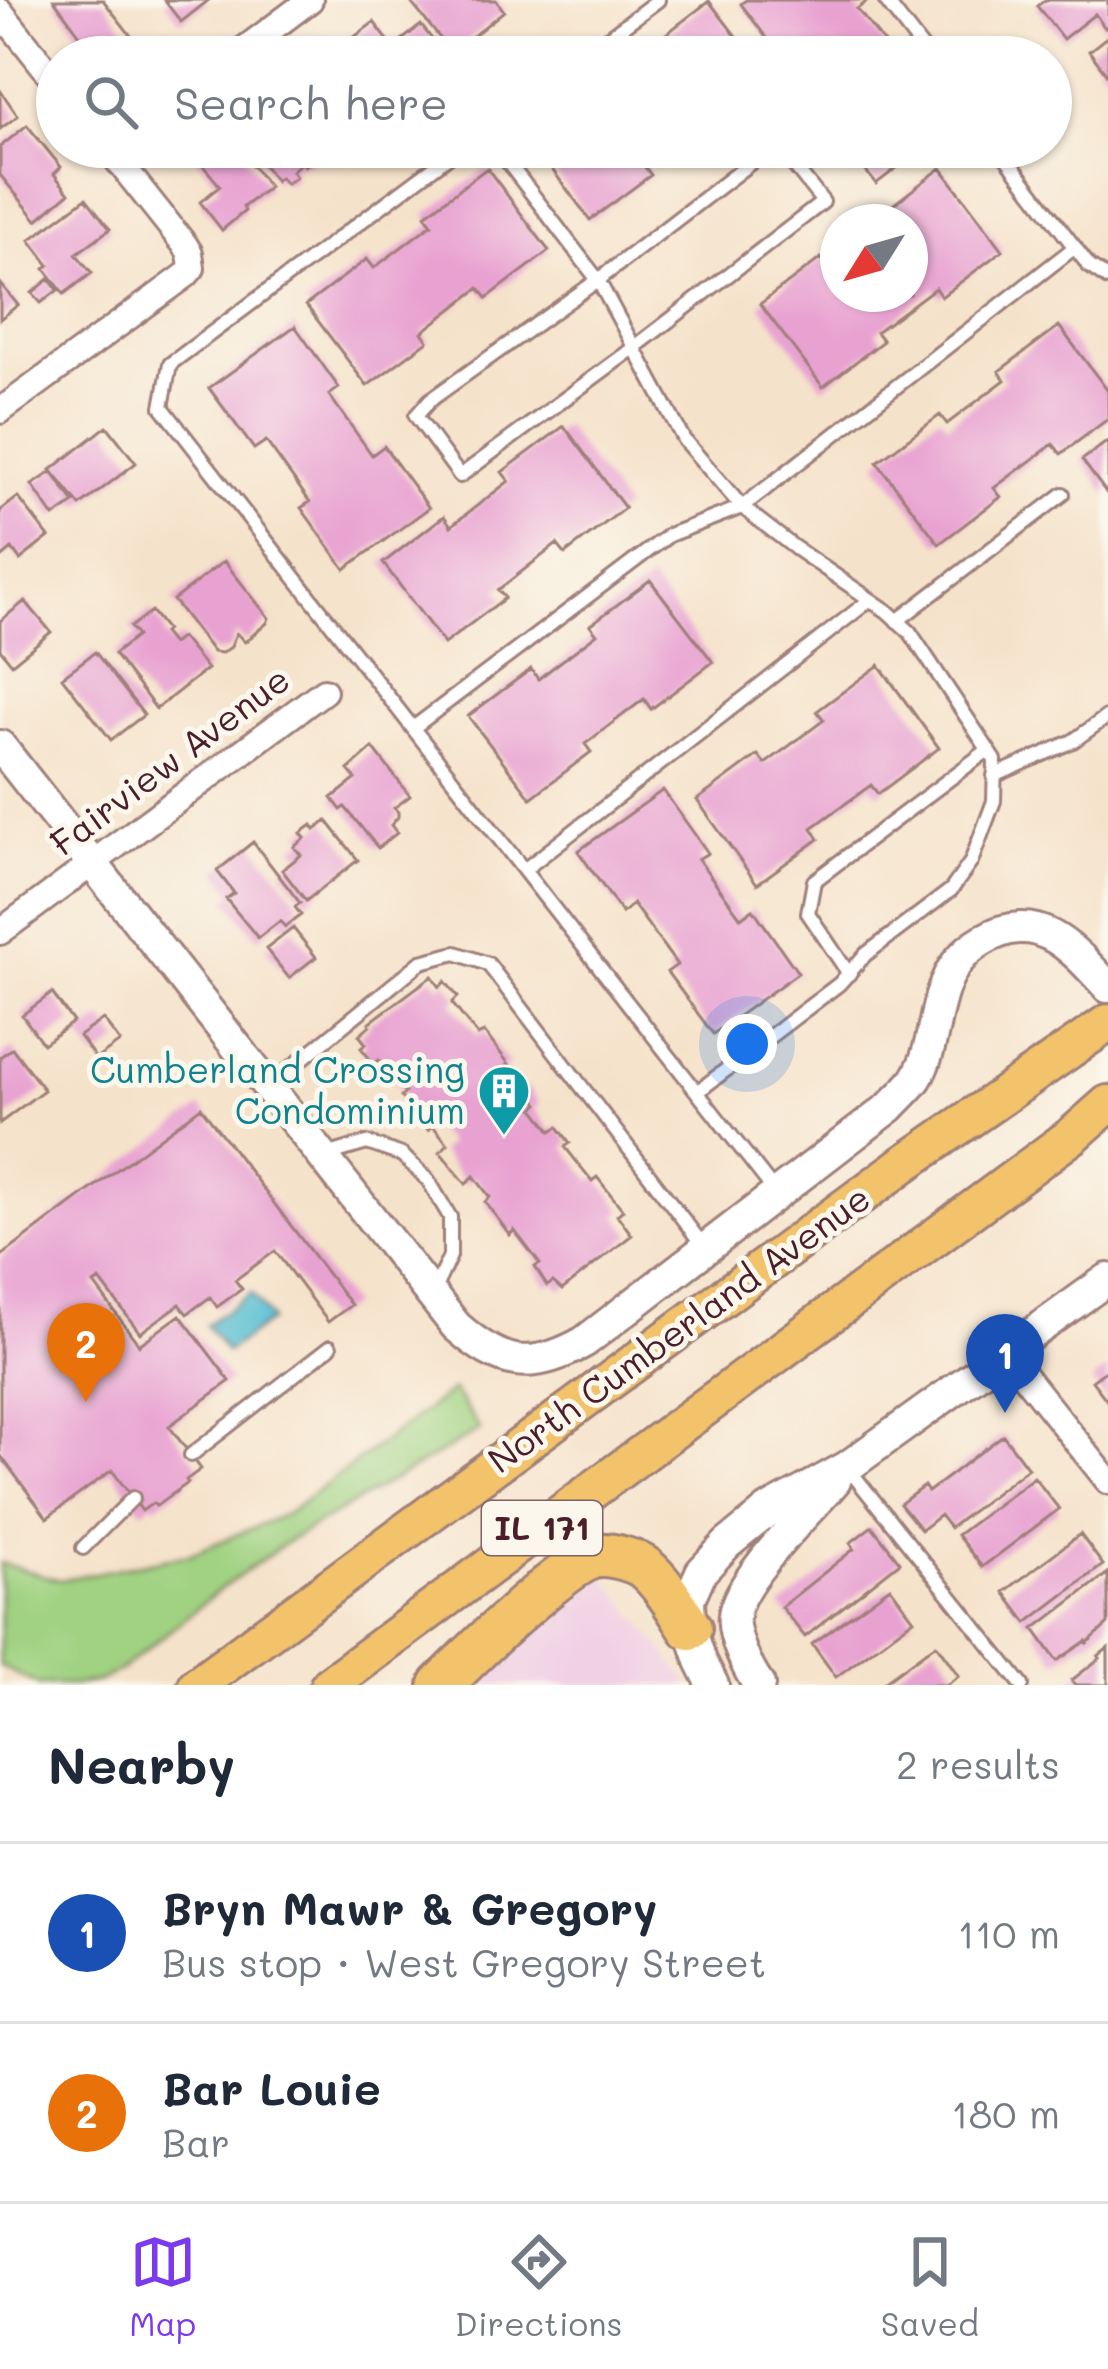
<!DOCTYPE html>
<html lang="en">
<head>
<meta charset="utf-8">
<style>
  :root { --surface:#fff; --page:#f2f2f3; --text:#1f2937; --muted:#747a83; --line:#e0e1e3; --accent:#7c3aed }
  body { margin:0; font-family:Mali,sans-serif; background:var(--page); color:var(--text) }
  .compass { position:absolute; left:820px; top:204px; width:108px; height:108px; border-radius:50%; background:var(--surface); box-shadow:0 3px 9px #0004; rotate:233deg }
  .you { position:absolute; left:747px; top:1044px; width:42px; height:42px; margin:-30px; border:9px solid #fff; border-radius:50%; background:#1a73e8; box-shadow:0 0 0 18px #1a73e833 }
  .badge { display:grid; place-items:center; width:78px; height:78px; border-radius:50%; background:var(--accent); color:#fff; font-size:39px; font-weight:700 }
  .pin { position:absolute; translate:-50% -99px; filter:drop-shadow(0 3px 6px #0008) }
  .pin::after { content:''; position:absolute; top:63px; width:42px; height:36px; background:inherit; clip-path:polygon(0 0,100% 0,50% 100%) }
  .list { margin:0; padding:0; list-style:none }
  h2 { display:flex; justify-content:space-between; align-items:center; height:156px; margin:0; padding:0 48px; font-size:51px }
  h2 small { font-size:39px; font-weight:400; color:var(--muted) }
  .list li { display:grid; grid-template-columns:78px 1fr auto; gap:36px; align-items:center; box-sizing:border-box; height:180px; padding:0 48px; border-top:3px solid var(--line) }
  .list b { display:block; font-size:45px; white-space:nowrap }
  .list p { margin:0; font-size:39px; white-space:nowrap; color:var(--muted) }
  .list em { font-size:39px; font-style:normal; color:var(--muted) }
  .icon { flex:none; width:66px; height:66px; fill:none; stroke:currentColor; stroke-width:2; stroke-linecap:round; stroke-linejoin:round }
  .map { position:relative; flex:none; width:1108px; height:1685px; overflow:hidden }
  .search { position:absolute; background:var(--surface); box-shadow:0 3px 9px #0004; left:36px; right:36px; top:36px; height:132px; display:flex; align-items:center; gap:30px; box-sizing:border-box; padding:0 42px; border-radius:66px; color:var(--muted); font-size:45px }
  .sheet { height:516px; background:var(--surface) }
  nav { display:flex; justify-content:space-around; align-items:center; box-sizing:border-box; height:168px; border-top:3px solid var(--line); background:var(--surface); font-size:33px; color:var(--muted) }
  nav a { display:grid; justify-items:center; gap:6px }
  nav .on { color:var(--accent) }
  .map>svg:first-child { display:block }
  .built { fill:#f1d0e4 }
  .green { fill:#a0d282; stroke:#757856; stroke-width:3 }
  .water { fill:#55bed1; stroke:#506e7e; stroke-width:3 }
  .building { fill:#e8a2d1 }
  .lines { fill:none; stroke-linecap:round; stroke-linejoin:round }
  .service-casing { stroke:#a0807a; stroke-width:18 }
  .minor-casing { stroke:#a0807a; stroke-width:30 }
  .tertiary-casing { stroke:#a0807a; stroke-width:36 }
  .primary-casing { stroke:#a0807a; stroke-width:42 }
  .motorway-casing { stroke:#a0807a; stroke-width:48 }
  .service { stroke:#fff; stroke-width:12 }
  .minor { stroke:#fff; stroke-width:24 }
  .tertiary { stroke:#fff; stroke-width:30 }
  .primary { stroke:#f2c36a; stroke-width:36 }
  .motorway { stroke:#f2c36a; stroke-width:42 }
  .labels { text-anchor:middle; stroke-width:10; stroke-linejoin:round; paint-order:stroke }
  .shield { fill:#fbf7ec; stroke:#7f6065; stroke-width:3 }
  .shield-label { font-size:33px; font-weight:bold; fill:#4a1f2b }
  .street-label { font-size:36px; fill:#4a1f2b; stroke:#fbf7ec }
  .culture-label { font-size:36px; fill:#0d838f; stroke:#fbf7ec; text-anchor:end }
</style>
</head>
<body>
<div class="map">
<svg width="1108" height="1685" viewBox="0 0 1108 1685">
  <rect width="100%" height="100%" fill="#fbf7ec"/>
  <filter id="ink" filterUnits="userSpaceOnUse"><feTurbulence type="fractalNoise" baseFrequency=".00833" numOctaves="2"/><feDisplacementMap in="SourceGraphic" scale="24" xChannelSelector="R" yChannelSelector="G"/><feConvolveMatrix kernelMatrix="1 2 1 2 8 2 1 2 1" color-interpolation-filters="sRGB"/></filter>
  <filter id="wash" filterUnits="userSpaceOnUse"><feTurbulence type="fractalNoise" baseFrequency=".004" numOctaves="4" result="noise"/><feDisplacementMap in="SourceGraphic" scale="48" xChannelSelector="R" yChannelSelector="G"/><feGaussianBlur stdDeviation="2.7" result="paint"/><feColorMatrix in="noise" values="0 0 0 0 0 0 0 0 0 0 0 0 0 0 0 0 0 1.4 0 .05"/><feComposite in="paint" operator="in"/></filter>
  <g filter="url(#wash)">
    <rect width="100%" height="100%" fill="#f5e2ca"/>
    <path class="built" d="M603,1575L690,1685H475Z"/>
    <path class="green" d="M453,1390L480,1430L288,1541L218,1591L121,1670L98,1681L74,1685H39L0,1666V1563L60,1580L191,1554L288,1513Z"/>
    <path class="water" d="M251,1293L271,1320L226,1352L206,1325Z"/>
    <g id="blocks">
      <path class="building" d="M54,0H103L143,51L135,57H96Z
        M164,0H209L181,22Z
        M409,0H496L504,11L452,53Z
        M746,0H869L857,9L895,57H781L741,4Z
        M1045,0H1108V26L1105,28L1095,14L1063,39L1037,6Z
        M709,1L752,57H658L649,47Z
        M374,22L393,47L421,25L446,57H362L349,41Z
        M1108,36V76L1089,51Z
        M0,90L18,116L0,129Z
        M27,125L61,167L54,174L69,193L37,220L0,175V147Z
        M208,147H238L269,187L243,207L245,211L222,230L200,202L220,186L196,157Z
        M249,147H329L305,166L302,162L292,171L296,177L286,184L280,177L276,181Z
        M535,147H670L644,166L651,175L590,220Z
        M847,147H924L876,184Z
        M487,168L549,251L487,298L479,288L422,332L428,341L367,386L306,305L367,259L374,268L432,224L425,215Z
        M941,168L1003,250L941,297L935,288L876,332L883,341L823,387L760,304L821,258L829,268L838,261V294H910V222H887L881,214Z
        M86,198L110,229L76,254L92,273L64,294L45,269L49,265L30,240Z
        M49,279L58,290L41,303L32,293Z
        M0,283L18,305L0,319Z
        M295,326L339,388L329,395L372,455L384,446L429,508L345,569L301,508L310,502L266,441L254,449L209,388Z
        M1059,326L1108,391V419L1061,454L1053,444L994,488L1001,497L939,544L877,462L940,415L947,424L1005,380L999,371Z
        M107,426L136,463L80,506L51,470Z
        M564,426L625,508L565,554L557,544L498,590L505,598L444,644L383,563L444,516L451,526L509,481L502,472Z
        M1108,441V495L1082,460Z
        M52,472L74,503L54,517L32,485Z
        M18,497L49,537L20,560L12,549L0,559V511Z
        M224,561L269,618L267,623L245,642L236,633L231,647L222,653L213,652L173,600Z
        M650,580L713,662L651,709L644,699L585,744L591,752L531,798L468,716L531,669L538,679L597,634L590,625Z
        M25,601L51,632L12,664L0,649V621Z
        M151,611L166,630L163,633L172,644L181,637L207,669L156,709L114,654L137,636L130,627Z
        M95,652L144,715L111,740L62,677Z
        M879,665L939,748L878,794L871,785L812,828L819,839L757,884L697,800L758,755L765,764L824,720L817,711Z
        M373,748L410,796L394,808L398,812V817L391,825L397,833L378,848L345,807L341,810L332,798L356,779L348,770Z
        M663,790L708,853L698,859L741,918L753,909L798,973L713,1034L667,972L677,965L633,904L622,913L578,851Z
        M327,821L358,860L306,901L282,870L301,855L294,847L305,838L301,833L312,825L315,830Z
        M253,842L300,903L295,907L301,915L285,927L280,921L258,938L226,899L234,893L217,871Z
        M293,928L316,957L289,978L266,949Z
        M432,976L440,987L445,981L458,997L452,1003L478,1036L484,1032L509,1064L503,1069L522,1091L527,1087L539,1104L534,1108L551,1131L558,1127L570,1143L565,1147L592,1181L597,1177L623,1210L617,1215L632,1235L562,1290L553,1282L547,1286L535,1267L540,1264L514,1230L510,1235L485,1202L490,1197L474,1176L466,1184L440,1152L448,1144L433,1126L428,1130L401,1097L405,1093L379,1060L374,1064L361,1048L366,1044L359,1035L370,1025L369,1023Z
        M52,993L73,1022L43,1044L22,1015Z
        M103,1019L120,1042L96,1059L79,1036Z
        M12,1048L44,1090L0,1123V1057Z
        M201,1107L351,1305L328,1322L275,1251L235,1280L242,1289L217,1307L210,1297L187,1314L180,1304L140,1333L100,1280L94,1284L139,1345L180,1315L230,1381L169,1426L201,1469L186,1480L188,1483L156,1506L153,1503L142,1511L112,1470L47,1518L0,1455V1257Z
        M1108,1369V1402L1092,1381Z
        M1003,1435L1028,1468L950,1528L940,1515L921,1530L900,1504L924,1486L928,1492Z
        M1034,1477L1059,1509L982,1567L957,1535Z
        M872,1526L900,1562L805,1637L781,1607L854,1549L850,1543Z
        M1080,1534L1103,1565L1027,1623L1004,1592Z
        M1108,1573V1624L1087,1643L1086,1641L1057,1661L1034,1629Z
        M890,1587L914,1619L836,1677L812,1644Z
        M936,1644L959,1676L946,1685H880Z
        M1108,1648V1685H1076L1072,1680L1100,1658L1098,1656Z"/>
    </g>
  </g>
  <g filter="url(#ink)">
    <use href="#blocks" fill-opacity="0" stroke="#a0807a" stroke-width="3"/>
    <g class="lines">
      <g class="service-casing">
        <path id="service" d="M885,0L929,57
          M582,57L658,0
          M461,147L170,364L162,407L776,1193
          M496,147L598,280L684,440L742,507L795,548L887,611L910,632L995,760L994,801L971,862L951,890L865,955L839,984L697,1092
          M771,147L598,280L430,400L416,416L460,476L635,347L823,202L779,147
          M998,147L1089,266L1108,279
          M897,621L1063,494
          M413,728L669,535L742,507L1075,247
          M994,776L1073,741L1108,716
          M524,870L870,600
          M849,974L808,913L814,881L988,750
          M270,1085L421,962L456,953L488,964L705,1248
          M323,1156L367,1143L402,1155L428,1180L450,1217V1256L432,1294
          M191,1455L330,1347
          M847,1467L1022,1685
          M83,1548L133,1498"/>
      </g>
      <g class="minor-casing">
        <path id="minor" d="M0,11L57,83
          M234,57L310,0
          M0,411L186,275L192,268L190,253L185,245L107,147
          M0,932L324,691
          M1006,1353L1108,1481"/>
      </g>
      <g class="tertiary-casing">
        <path id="tertiary" d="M0,746L456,1326C501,1366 531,1372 584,1342L890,1107C898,1098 909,1089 916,1079C933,1052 933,1019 943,990C950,968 964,951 983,940C1038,907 1072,948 1108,987
          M713,1685L701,1661L690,1628L689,1599L701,1572L727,1544L769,1510L847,1467L1108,1279
          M759,1685C748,1670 731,1634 734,1615C738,1579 810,1510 835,1481"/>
      </g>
      <g class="primary-casing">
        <path id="primary" d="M197,1685L904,1164L1108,1023
          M329,1685L1073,1135L1108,1104"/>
      </g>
      <g class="motorway-casing">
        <path id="motorway" d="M441,1685C466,1660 570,1557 600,1555C612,1554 636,1561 645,1568C663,1583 677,1608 690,1628"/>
      </g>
      <use href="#service" class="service"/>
      <use href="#minor" class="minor"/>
      <use href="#tertiary" class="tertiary"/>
      <use href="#primary" class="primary"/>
      <use href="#motorway" class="motorway"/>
    </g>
  </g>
  <defs>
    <g id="building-pin" transform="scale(2.7)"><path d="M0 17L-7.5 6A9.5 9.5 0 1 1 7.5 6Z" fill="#0f9aa8" stroke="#fbf7ec"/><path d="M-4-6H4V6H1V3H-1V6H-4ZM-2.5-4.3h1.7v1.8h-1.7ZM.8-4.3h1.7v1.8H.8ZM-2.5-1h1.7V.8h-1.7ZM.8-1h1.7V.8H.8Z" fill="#fff"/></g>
  </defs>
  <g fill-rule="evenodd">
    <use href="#building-pin" x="504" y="1091"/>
  </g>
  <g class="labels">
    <rect class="shield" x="482" y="1501" width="120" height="54" rx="9"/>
    <g class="shield-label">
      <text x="542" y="1540">IL 171</text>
    </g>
    <g class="street-label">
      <text transform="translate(170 761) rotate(-37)" y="13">Fairview Avenue</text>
      <text transform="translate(679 1329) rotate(-36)" y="13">North Cumberland Avenue</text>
    </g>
    <g class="culture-label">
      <text x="465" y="1083">Cumberland Crossing<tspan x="465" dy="41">Condominium</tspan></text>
    </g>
  </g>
</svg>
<svg class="compass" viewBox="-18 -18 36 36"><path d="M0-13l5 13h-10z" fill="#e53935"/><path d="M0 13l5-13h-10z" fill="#747a83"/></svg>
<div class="you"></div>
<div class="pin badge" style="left:1005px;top:1413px;background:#1a4fb4">1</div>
<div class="pin badge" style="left:86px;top:1402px;background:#e8710a">2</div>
<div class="search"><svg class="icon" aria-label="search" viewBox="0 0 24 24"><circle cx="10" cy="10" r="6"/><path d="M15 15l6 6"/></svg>Search here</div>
</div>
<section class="sheet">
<h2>Nearby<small>2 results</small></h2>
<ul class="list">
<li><span class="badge" style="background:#1a4fb4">1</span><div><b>Bryn Mawr &amp; Gregory</b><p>Bus stop · West Gregory Street</p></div><em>110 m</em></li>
<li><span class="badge" style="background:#e8710a">2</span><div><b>Bar Louie</b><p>Bar</p></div><em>180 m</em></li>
</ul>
</section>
<nav>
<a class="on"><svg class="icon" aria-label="map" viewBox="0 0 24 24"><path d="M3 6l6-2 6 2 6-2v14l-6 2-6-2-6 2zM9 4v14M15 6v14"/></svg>Map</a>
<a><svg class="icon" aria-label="directions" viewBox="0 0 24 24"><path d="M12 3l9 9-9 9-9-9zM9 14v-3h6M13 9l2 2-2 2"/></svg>Directions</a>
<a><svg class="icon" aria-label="saved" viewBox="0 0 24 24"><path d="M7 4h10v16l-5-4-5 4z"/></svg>Saved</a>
</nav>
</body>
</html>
